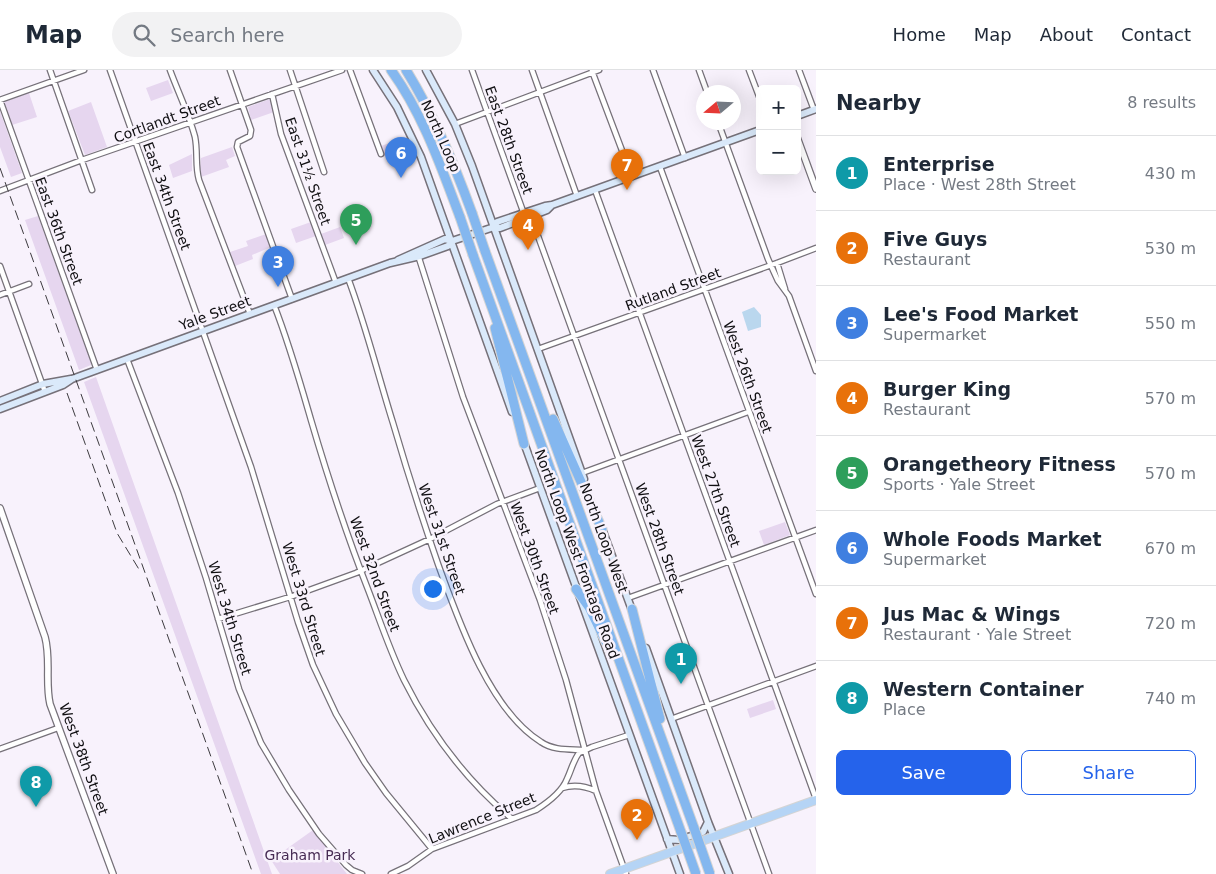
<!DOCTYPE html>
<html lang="en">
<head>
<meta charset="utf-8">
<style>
  :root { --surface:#fff; --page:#f2f2f3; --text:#1f2937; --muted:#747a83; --line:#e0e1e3; --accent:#2563eb }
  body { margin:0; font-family:"DejaVu Sans",sans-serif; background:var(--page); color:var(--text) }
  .controls { position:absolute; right:15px; top:15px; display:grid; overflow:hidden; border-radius:8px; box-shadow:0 5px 20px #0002 }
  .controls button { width:45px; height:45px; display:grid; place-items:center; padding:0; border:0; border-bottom:1px solid var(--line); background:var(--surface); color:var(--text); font:25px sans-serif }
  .compass { position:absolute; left:696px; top:15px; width:45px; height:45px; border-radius:50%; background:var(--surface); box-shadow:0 5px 20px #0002; rotate:251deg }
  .you { position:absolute; left:432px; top:518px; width:18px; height:18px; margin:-12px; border:4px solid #fff; border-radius:50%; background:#1a73e8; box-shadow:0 0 0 8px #1a73e833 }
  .badge { display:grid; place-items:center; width:32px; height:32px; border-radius:50%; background:var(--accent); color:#fff; font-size:16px; font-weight:700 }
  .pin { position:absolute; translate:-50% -41px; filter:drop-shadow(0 1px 2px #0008) }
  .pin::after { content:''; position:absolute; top:26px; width:18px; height:15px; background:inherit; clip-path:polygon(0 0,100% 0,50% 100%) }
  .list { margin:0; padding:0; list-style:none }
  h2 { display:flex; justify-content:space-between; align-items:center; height:65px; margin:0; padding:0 20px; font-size:21px }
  h2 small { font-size:16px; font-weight:400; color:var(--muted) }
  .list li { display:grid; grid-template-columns:32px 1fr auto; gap:15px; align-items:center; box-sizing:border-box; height:75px; padding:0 20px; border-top:1px solid var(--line) }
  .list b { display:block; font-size:19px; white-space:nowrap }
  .list p { margin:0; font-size:16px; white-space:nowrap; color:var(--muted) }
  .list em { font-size:16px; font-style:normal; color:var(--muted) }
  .actions { display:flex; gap:10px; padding:15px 20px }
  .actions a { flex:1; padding:11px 0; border:1px solid var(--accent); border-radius:8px; text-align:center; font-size:18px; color:var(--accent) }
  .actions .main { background:var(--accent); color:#fff }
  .icon { flex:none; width:28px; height:28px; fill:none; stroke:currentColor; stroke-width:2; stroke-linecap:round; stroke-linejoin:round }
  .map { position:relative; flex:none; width:816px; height:804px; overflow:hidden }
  header { display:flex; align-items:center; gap:30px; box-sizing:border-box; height:70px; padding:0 25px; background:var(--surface); border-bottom:1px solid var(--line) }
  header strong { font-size:24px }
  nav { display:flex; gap:28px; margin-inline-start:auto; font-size:18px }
  .search { width:350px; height:45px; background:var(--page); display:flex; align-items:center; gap:12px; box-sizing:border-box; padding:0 18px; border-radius:28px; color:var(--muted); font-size:19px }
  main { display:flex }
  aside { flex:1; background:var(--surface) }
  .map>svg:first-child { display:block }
  .green { fill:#e6d6ef }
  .water { fill:#bad7ee }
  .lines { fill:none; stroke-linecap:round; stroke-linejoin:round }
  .minor-casing { stroke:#767179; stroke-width:7 }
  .tertiary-casing { stroke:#767179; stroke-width:8 }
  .secondary-casing { stroke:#767179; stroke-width:9 }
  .primary-casing { stroke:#d4d4d4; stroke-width:10 }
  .motorway-casing { stroke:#d4d4d4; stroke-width:11 }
  .minor { stroke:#fff; stroke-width:4.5 }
  .tertiary { stroke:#fff; stroke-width:5.5 }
  .secondary { stroke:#dae9fa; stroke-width:6 }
  .primary { stroke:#b5d4f5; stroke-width:8 }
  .motorway { stroke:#84b7ef; stroke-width:9 }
  .rail { stroke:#3d3b3f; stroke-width:1; stroke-dasharray:10 5; stroke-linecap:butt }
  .motorway-bridge-casing { stroke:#d4d4d4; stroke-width:11; stroke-linecap:butt }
  .motorway-bridge { stroke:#84b7ef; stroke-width:9 }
  .labels { text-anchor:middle; stroke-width:5; stroke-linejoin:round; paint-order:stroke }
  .street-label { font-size:14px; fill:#100f12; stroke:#f8f2fc }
  .park-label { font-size:14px; fill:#462b53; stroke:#f8f2fc }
</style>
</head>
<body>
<header>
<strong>Map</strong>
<div class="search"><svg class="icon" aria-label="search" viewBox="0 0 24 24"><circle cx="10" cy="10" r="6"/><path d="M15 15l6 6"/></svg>Search here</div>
<nav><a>Home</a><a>Map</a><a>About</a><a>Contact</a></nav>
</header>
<main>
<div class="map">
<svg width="816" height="804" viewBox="0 0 816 804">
  <rect width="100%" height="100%" fill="#f8f2fc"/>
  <path class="green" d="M168,10L173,23L151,31L146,18Z
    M29,23L37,47L12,55L4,32Z
    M270,29L274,42L251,50L248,37Z
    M91,32L107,77L85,85L68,41Z
    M0,41L22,103L11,107L0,77Z
    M404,68L407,77L384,86L381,76Z
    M232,77L235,86L226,90L229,97L201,107L200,97L201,88Z
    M192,84V101L173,108L169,95Z
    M38,146L91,293V295L79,300L25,150Z
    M311,152L316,166L296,173L291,159Z
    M340,157L344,168L325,175L321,164Z
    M266,164L271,177L252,185L253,189L235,196L230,182L248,176L246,171Z
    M96,307L272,804H261L84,312Z
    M785,452L790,465L764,475L759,461Z
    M773,630L776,639L750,648L747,639Z
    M313,760L347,804H280L271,790Z"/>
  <path class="water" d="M754,237L761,245V257L748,261L742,242Z"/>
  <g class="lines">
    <g class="minor-casing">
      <path id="minor" d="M50,0L92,120
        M110,0L251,397L298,552L313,595L336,644L365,693L386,723L432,779
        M170,0C178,22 189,44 195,67C198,82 195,96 199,110L250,244
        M230,0L251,60L250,66L238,72L237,77L292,229
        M290,0L324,102
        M350,0L381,84
        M472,0L524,144
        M532,0L577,126
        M653,0L685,88
        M699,0L707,22
        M749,0L760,29
        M799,0L814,40
        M592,1L632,107
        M272,24L281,64L336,213
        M0,30L97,300
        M0,30L84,0
        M718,52L768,189L778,211L789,226L816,301
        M455,54L599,0
        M660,97L816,524
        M595,120L816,729
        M0,121L82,90L342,0
        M530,144L769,804
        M418,185L463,327L540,530L566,610L596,721L626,804
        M777,193L785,219
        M0,196L45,322
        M348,208C366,256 378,305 393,353C407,401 422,448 438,494C458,549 489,640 541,672C554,681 570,679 585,680
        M0,225L29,214
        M274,235C289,273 300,312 311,350C328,408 347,466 369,522C380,551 390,581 404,610C430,662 467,711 512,749
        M538,279L777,193L816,178
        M127,289L178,423L206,508L239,619L261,673L289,720L319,764L346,795L352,800L362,804
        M582,403L748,342
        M628,528L816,460
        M218,549L290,527L356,503L430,469L497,434L540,418
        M671,649L816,596
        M0,679L58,658
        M562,718C575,714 585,716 596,721
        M391,804L408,796L432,779L536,740C547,733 562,722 567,709C571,701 573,691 579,683L592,677L629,665"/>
    </g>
    <g class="tertiary-casing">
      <path id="tertiary" d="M797,67L816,119
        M0,438L45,567C51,589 45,612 50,634L113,804"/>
    </g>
    <g class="secondary-casing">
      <path id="secondary" d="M373,0L397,37L421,87L512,342
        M426,0L455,54L472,96L584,409
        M797,46L816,39
        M494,157L497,152L545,136L552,135
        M398,190L445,169L452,171
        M0,331L43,314L71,309
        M0,339L63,315L72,309L390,193L420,186L448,176L452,171L494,157L500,158L547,140L552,135L760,60
        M523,370L680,804
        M601,456L633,543
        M646,578L708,752L729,804
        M667,769L679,770L703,762L708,752"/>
    </g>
    <g class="primary-casing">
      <path id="primary" d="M610,804L816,730"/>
    </g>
    <g class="motorway-casing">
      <path id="motorway" d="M391,0C423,44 441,97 460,147
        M406,0C434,45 454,93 472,143
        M485,181L694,758
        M473,185L681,762
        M495,258L524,374
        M553,349L602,459
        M576,519L589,537L610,580
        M632,539L660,649"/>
    </g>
    <use href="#minor" class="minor"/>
    <use href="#tertiary" class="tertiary"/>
    <use href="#secondary" class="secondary"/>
    <use href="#primary" class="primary"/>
    <use href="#motorway" class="motorway"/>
    <path class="rail" d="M0,98L253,804
      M67,323L117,463L140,501"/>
    <g class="motorway-bridge-casing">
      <path id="motorway-bridge" d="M472,143L485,181
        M460,147L473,185
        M694,758L710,804
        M681,762L696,804"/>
    </g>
    <use href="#motorway-bridge" class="motorway-bridge"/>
  </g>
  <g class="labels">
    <g class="street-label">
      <text transform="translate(167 49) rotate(-20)" y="5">Cortlandt Street</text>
      <text transform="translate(441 66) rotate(66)" y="5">North Loop</text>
      <text transform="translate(509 70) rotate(70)" y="5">East 28th Street</text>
      <text transform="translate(308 101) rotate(71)" y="5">East 31½ Street</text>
      <text transform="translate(167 126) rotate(70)" y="5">East 34th Street</text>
      <text transform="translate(59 161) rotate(70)" y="5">East 36th Street</text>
      <text transform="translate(673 219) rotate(-20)" y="5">Rutland Street</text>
      <text transform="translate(215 243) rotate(-20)" y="5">Yale Street</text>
      <text transform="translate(748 307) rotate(70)" y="5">West 26th Street</text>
      <text transform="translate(716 421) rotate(70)" y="5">West 27th Street</text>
      <text transform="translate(604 468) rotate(70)" y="5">North Loop West</text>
      <text transform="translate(442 469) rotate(71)" y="5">West 31st Street</text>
      <text transform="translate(660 469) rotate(70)" y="5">West 28th Street</text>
      <text transform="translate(577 484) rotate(70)" y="5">North Loop West Frontage Road</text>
      <text transform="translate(535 488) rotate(70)" y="5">West 30th Street</text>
      <text transform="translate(375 504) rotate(70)" y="5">West 32nd Street</text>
      <text transform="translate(304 529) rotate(73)" y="5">West 33rd Street</text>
      <text transform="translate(230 548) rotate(73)" y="5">West 34th Street</text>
      <text transform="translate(84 689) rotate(70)" y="5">West 38th Street</text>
      <text transform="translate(482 748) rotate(-22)" y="5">Lawrence Street</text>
    </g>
    <g class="park-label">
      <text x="310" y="790">Graham Park</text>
    </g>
  </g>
</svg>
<div class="controls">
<button>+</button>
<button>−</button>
</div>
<svg class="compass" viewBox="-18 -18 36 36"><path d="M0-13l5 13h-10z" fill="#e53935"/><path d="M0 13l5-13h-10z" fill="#747a83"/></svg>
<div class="you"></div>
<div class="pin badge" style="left:681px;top:614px;background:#0f9aa8">1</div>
<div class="pin badge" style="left:637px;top:770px;background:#e8710a">2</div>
<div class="pin badge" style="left:278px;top:217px;background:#3f7fe0">3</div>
<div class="pin badge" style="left:528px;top:180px;background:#e8710a">4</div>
<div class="pin badge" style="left:356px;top:175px;background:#2e9e5b">5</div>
<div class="pin badge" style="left:401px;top:108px;background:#3f7fe0">6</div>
<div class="pin badge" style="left:627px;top:120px;background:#e8710a">7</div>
<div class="pin badge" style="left:36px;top:737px;background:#0f9aa8">8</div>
</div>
<aside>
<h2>Nearby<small>8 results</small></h2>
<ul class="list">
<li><span class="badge" style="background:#0f9aa8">1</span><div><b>Enterprise</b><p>Place · West 28th Street</p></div><em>430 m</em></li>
<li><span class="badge" style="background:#e8710a">2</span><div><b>Five Guys</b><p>Restaurant</p></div><em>530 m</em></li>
<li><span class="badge" style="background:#3f7fe0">3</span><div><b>Lee's Food Market</b><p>Supermarket</p></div><em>550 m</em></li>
<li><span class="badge" style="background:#e8710a">4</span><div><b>Burger King</b><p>Restaurant</p></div><em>570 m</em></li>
<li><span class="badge" style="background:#2e9e5b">5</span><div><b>Orangetheory Fitness</b><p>Sports · Yale Street</p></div><em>570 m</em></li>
<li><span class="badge" style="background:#3f7fe0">6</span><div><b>Whole Foods Market</b><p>Supermarket</p></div><em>670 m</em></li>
<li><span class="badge" style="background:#e8710a">7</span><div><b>Jus Mac &amp; Wings</b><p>Restaurant · Yale Street</p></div><em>720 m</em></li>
<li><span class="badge" style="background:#0f9aa8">8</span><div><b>Western Container</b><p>Place</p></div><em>740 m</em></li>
</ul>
<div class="actions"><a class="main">Save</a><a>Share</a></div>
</aside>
</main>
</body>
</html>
